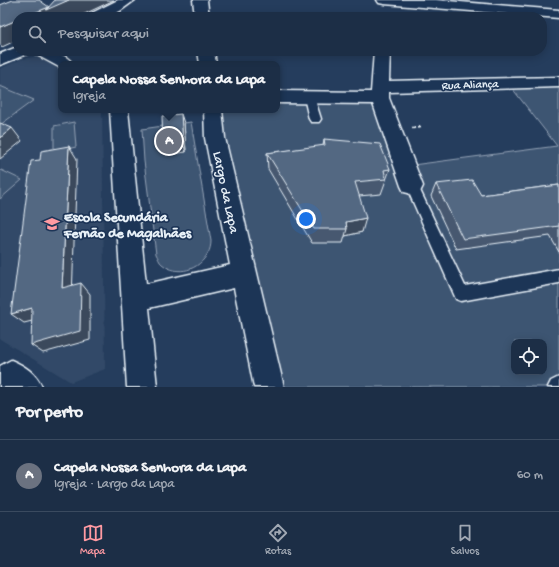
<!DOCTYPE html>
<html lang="pt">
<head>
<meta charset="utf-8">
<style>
  :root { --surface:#1c2e46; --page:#25364d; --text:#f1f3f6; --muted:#a0a8b3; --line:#3a4a5f; --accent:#ff9aa2 }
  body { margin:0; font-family:"Gochi Hand",sans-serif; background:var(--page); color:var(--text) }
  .controls { position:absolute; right:12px; bottom:12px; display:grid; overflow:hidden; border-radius:8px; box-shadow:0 2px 10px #0003 }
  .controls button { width:36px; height:36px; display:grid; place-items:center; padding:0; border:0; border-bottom:1px solid var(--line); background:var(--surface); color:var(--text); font:20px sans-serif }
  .you { position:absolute; left:306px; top:219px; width:14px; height:14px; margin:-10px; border:3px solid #fff; border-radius:50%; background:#1a73e8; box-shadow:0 0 0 6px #1a73e833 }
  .badge { display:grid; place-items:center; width:26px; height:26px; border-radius:50%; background:var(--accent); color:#fff; font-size:13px; font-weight:700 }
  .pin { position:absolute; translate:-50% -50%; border:2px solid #fff; box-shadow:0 1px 4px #0006 }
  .popup { position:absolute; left:58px; top:61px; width:222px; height:52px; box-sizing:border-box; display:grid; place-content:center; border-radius:8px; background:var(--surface); filter:drop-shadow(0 1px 3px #0005); font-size:13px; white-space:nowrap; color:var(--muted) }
  .popup b { font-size:15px; color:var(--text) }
  .popup::after { content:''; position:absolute; left:50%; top:100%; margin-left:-8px; border:8px solid transparent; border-top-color:var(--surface) }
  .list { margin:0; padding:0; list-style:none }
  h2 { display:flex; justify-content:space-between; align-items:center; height:52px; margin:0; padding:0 16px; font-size:17px }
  h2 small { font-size:13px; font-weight:400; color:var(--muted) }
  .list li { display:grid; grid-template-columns:26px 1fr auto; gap:12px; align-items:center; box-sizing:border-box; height:72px; padding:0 16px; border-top:1px solid var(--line) }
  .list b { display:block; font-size:15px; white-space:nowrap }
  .list p { margin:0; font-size:13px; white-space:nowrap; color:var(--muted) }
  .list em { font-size:13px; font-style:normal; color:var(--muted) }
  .icon { flex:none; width:22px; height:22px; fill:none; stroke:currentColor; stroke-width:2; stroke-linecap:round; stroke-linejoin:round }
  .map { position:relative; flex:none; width:559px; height:387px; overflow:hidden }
  .search { position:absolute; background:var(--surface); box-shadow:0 2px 10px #0003; left:12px; right:12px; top:12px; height:44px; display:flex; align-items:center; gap:10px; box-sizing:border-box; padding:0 14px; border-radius:16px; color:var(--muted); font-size:15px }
  .sheet { height:124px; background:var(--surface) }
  nav { display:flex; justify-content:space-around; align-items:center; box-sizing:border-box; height:56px; border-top:1px solid var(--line); background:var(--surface); font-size:11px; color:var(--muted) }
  nav a { display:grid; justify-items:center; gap:2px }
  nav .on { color:var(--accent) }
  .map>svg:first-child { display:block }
  .built { fill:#334a68 }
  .green { fill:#3e5472; stroke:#93a2b5; fill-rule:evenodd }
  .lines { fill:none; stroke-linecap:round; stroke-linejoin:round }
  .service-casing { stroke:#e8f1f8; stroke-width:3 }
  .minor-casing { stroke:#e8f1f8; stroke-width:3 }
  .path { stroke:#e8f1f8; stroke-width:2.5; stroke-dasharray:3 3; stroke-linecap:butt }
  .service { fill:#1d3557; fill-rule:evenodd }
  .minor { fill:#1d3557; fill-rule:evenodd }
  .wall { fill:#475970; stroke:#e8f1f8 }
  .shaded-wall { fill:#3a485b; stroke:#e8f1f8 }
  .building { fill:#536782; stroke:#e8f1f8 }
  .labels { text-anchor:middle; stroke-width:3.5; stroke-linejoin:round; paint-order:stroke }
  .far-street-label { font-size:12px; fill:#e8f1f8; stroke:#1d3557 }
  .street-label { font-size:14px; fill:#e8f1f8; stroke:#1d3557 }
  .poi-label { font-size:14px; font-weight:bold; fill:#e8f1f8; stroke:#1d3557; text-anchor:start }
</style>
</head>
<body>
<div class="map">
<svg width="559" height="387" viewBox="0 0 559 387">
  <rect width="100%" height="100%" fill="#253d5d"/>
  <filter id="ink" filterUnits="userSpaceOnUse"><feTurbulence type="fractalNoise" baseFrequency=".025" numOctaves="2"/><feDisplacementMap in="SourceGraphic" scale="8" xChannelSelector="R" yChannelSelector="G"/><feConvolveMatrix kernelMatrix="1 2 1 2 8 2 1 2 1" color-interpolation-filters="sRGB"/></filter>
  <g filter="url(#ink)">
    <path class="built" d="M34,57H40L61,70V110H102L105,369L71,382L0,339V69L22,59Z"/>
    <path class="green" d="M559,82V387H275L214,110H277V97L372,98L405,166L557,146L508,83ZM514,342H544V372H514Z
      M0,86L34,100L0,125Z
      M74,122L76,147L54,152V126Z
      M191,122L211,241C211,245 210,250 208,253C199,270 178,277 162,264C159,262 158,257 156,254L144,161L142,129Z
      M1,170L22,180L0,199V171Z"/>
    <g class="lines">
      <g class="service-casing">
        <path id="service" d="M309,94L314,97L321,119L319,122H311L309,119L304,97Z
          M412,181L417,182L418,186L465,286L559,269V283L461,301L456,299L406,186L407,182Z
          M559,377V387H548L551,381Z"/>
      </g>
      <g class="minor-casing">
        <path id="minor" d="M118,0H135L120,11L107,17H88L90,14Z
          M193,0H207L209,17H195Z
          M377,0H436L559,10V18L384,4L379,3Z
          M17,47V51H29L27,54L0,65V54Z
          M33,51C47,51 64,51 73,64H61V68L59,67L35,54Z
          M198,51H214L216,64H200Z
          M374,51H390L389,81L559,77V87L389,92V98L423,186L420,192L412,194L404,192L401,186L373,104L277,103V91L371,92Z
          M110,110H128L146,284L230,265L205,138L204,110H222L225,138L284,387H254L234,288L149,308L157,387H127Z
          M11,360C25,366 36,373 42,387H0V366Z"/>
      </g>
      <path class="path" d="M412,128L422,127"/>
      <use href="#service" class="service"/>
      <use href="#minor" class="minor"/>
    </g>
    <path class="wall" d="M184,123L186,152L166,155L163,146Z
      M324,139L390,169L381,194L359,196L362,232L345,236L343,243H312L268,169L267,153L323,146Z
      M436,184L481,195L559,185V252L550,236L456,249L431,196Z"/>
    <path class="shaded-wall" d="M69,0H114L78,17H24L49,7Z
      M17,20V40L2,47L0,44V27Z
      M181,114L184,123L186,152L183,143Z
      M12,128L22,141L0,159V138Z
      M69,146L77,159L72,298L62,288Z
      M366,218L362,232L345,236L347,229L346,222Z
      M81,283L90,294V340L43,353L31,345Z
      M32,308L44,318L24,323L11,314Z"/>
    <path class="building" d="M13,0H39L49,7L24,17H17V20L0,27V5Z
      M55,0H69L46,10Z
      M181,114L183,143L163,146L162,116Z
      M0,123L12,128L0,138Z
      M324,139L380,144L390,169L384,170L386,179L355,182L366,218L346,222L347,229H314L267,153L325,145Z
      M69,146L62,288L81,283L80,331L31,345L32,308L11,314L31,161L40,160L41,151Z
      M472,180L481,195L559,185V226L463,239L436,184Z"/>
  </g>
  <defs>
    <g id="school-bare" transform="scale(1.2)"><path d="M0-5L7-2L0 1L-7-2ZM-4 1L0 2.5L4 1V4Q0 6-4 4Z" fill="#ff9aa2" stroke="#1d3557" stroke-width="2.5" paint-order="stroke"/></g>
  </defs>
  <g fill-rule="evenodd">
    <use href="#school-bare" x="52" y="224"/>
  </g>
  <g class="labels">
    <g class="far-street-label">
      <text transform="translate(470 84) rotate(-2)" y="4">Rua Aliança</text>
    </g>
    <g class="street-label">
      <text transform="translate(227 192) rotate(78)" y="5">Largo da Lapa</text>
    </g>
    <g class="poi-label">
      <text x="64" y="221">Escola Secundária<tspan x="64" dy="16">Fernão de Magalhães</tspan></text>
    </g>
  </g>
</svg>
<div class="controls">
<button><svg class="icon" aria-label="locate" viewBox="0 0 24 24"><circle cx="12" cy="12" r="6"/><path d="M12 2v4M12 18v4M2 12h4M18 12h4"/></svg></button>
</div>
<div class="you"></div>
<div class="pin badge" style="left:169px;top:141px;background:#6b7280">A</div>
<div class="popup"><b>Capela Nossa Senhora da Lapa</b>Igreja</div>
<div class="search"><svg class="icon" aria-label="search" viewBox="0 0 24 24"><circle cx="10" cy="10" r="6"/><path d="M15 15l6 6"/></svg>Pesquisar aqui</div>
</div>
<section class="sheet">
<h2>Por perto<small></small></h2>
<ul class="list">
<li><span class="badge" style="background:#6b7280">A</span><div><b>Capela Nossa Senhora da Lapa</b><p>Igreja · Largo da Lapa</p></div><em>60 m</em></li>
</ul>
</section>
<nav>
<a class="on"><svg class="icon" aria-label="map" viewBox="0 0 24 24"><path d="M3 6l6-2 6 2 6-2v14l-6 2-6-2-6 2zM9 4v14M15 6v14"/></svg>Mapa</a>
<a><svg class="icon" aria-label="directions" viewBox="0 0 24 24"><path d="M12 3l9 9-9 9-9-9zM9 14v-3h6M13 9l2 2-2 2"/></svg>Rotas</a>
<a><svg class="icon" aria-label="saved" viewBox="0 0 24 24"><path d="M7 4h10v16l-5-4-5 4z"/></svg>Salvos</a>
</nav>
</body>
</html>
